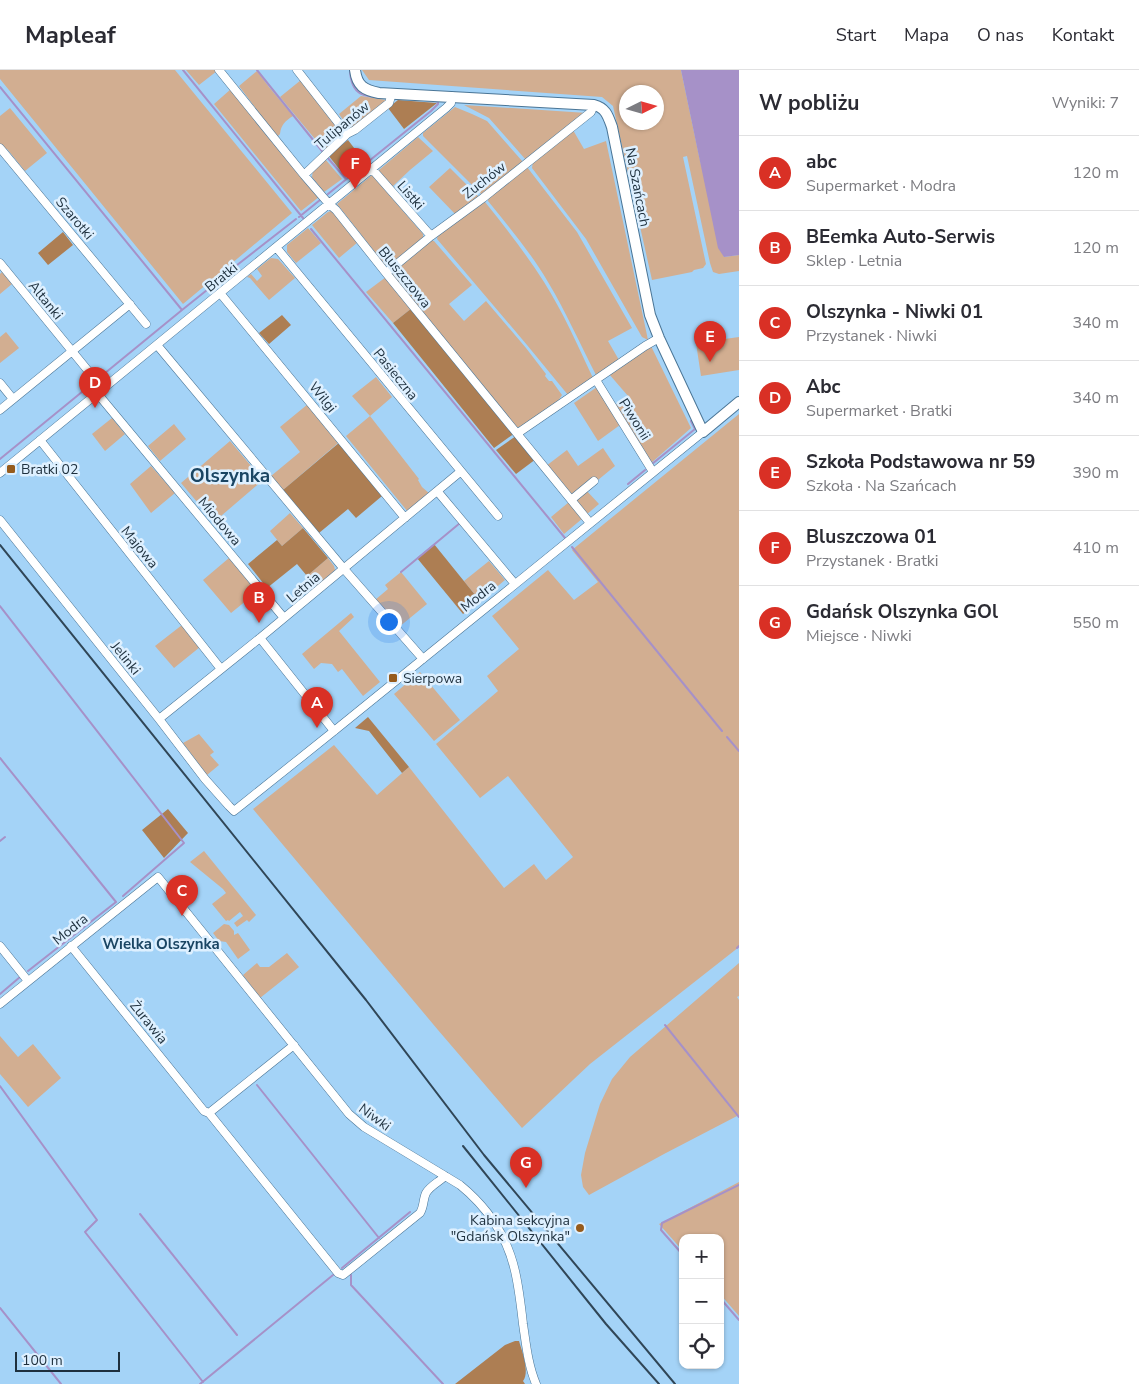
<!DOCTYPE html>
<html lang="pl">
<head>
<meta charset="utf-8">
<style>
  :root { --surface:#fff; --page:#f2f2f3; --text:#2b2b33; --muted:#7c7c81; --line:#e1e1e2; --accent:#d93025 }
  body { margin:0; font-family:"Nunito Sans",sans-serif; background:var(--page); color:var(--text) }
  .controls { position:absolute; right:15px; bottom:15px; display:grid; overflow:hidden; border-radius:10px; box-shadow:0 1px 4px #0004 }
  .controls button { width:45px; height:45px; display:grid; place-items:center; padding:0; border:0; border-bottom:1px solid var(--line); background:var(--surface); color:var(--text); font:25px sans-serif }
  .compass { position:absolute; left:619px; top:15px; width:45px; height:45px; border-radius:50%; background:var(--surface); box-shadow:0 1px 4px #0004; rotate:85deg }
  .scale { position:absolute; left:15px; bottom:12px; width:105px; box-sizing:border-box; padding-left:5px; border:2px solid #1e303e; border-top:0; font-size:14px; line-height:18px; white-space:nowrap; color:#1e303e; -webkit-text-stroke:4px #def0ff; paint-order:stroke }
  .you { position:absolute; left:388px; top:551px; width:18px; height:18px; margin:-12px; border:4px solid #fff; border-radius:50%; background:#1a73e8; box-shadow:0 0 0 8px #1a73e833 }
  .badge { display:grid; place-items:center; width:32px; height:32px; border-radius:50%; background:var(--accent); color:#fff; font-size:16px; font-weight:700 }
  .pin { position:absolute; translate:-50% -41px; filter:drop-shadow(0 1px 2px #0008) }
  .pin::after { content:''; position:absolute; top:26px; width:18px; height:15px; background:inherit; clip-path:polygon(0 0,100% 0,50% 100%) }
  .list { margin:0; padding:0; list-style:none }
  h2 { display:flex; justify-content:space-between; align-items:center; height:65px; margin:0; padding:0 20px; font-size:21px }
  h2 small { font-size:16px; font-weight:400; color:var(--muted) }
  .list li { display:grid; grid-template-columns:32px 1fr auto; gap:15px; align-items:center; box-sizing:border-box; height:75px; padding:0 20px; border-top:1px solid var(--line) }
  .list b { display:block; font-size:19px; white-space:nowrap }
  .list p { margin:0; font-size:16px; white-space:nowrap; color:var(--muted) }
  .list em { font-size:16px; font-style:normal; color:var(--muted) }
  .icon { flex:none; width:28px; height:28px; fill:none; stroke:currentColor; stroke-width:2; stroke-linecap:round; stroke-linejoin:round }
  .map { position:relative; flex:none; width:739px; height:1314px; overflow:hidden }
  header { display:flex; align-items:center; gap:30px; box-sizing:border-box; height:70px; padding:0 25px; background:var(--surface); border-bottom:1px solid var(--line) }
  header strong { font-size:24px }
  nav { display:flex; gap:28px; margin-inline-start:auto; font-size:18px }
  main { display:flex }
  aside { flex:1; background:var(--surface) }
  .map>svg:first-child { display:block }
  .green { fill:#d2ae91; fill-rule:evenodd }
  .forest { fill:#ad7e53 }
  .water { fill:#a691c8 }
  .lines { fill:none; stroke-linecap:round; stroke-linejoin:round }
  .stream { stroke:#a691c8; stroke-width:2 }
  .minor-casing { stroke:#4a7596; stroke-width:9 }
  .tertiary-casing { stroke:#4a7596; stroke-width:12 }
  .minor { stroke:#fff; stroke-width:8 }
  .tertiary { stroke:#fff; stroke-width:10 }
  .rail { stroke:#304657; stroke-width:2 }
  .poi-dot { fill:#965b1c; stroke:#def0ff; stroke-width:2 }
  .labels { text-anchor:middle; stroke-width:5; stroke-linejoin:round; paint-order:stroke }
  .street-label { font-size:14px; fill:#1e303e; stroke:#def0ff }
  .poi-label { font-size:14px; fill:#1e303e; stroke:#def0ff; text-anchor:start }
  .neighbourhood-label { font-size:15px; font-weight:bold; fill:#1a4563; stroke:#def0ff }
  .district-label { font-size:19px; font-weight:bold; fill:#1a4563; stroke:#def0ff }
</style>
</head>
<body>
<header>
<strong>Mapleaf</strong>
<nav><a>Start</a><a>Mapa</a><a>O nas</a><a>Kontakt</a></nav>
</header>
<main>
<div class="map">
<svg width="739" height="1314" viewBox="0 0 739 1314">
  <rect width="100%" height="100%" fill="#a4d3f7"/>
  <path class="green" d="M0,0H175L292,143L183,234L0,9Z
    M186,0H216L217,1L199,15Z
    M362,0H681L699,86L724,187L739,185V201L719,204L713,202L710,193L687,86L683,87L706,194L703,198L694,200L692,202L652,210L613,36L602,27L369,10ZM626,22H656V52H626Z
    M257,1L269,17L293,46C285,51 281,55 280,64L277,67L239,16Z
    M301,10L341,59V66L325,81L280,27Z
    M231,19L319,127L301,141L214,34Z
    M361,26L386,30L350,60L339,44Z
    M464,35L587,43L526,90L489,48Z
    M455,37L472,44L487,51L523,92L483,124H481L423,66V63Z
    M10,38L47,83L25,101L7,79L5,80L0,75V46Z
    M573,60L584,79L606,71L648,270L642,267L586,169L532,98L533,91Z
    M418,67L433,81L410,100L392,117L379,102V100Z
    M325,89L342,109L324,122L312,107L313,100Z
    M527,97L577,162L632,258L608,271L619,290L596,305C580,274 566,242 548,212C531,183 509,157 488,131L489,126Z
    M450,98L478,126V128L456,145L429,117Z
    M372,105L423,164V172L393,194L385,195L337,134Z
    M482,131L485,132C506,158 526,184 544,212C563,242 578,276 593,308L568,325L527,275L437,169L438,165Z
    M331,141L335,143L358,172L339,188L312,155L328,142Z
    M308,158L321,173L296,193L287,182V175Z
    M431,170L434,171L472,215L449,234L464,251L486,231L526,278L546,304L545,306L549,311H552L562,325L558,331L522,356L519,357H516L391,203Z
    M271,188L278,189L295,208L269,230L250,208L247,207L251,204L257,211L262,206L257,199Z
    M2,202L12,214L0,224V204Z
    M386,207L412,238L393,253L366,222Z
    M6,262L19,278L0,293V267Z
    M739,267V300L701,306L696,273Z
    M651,276L691,358L650,394L614,336L628,326L609,304Z
    M376,307L392,327L370,346L419,409L418,410L422,417L430,424L408,442L346,366L370,346L352,326Z
    M597,317L620,355L598,371L574,333Z
    M308,334L324,353L323,355L338,373L283,420L271,406L300,382L280,357Z
    M739,344V877L590,994L522,1058L438,960L253,739L334,675L377,725L409,697L504,818L534,794L546,810L573,787L508,706L480,728L436,674L498,621L487,606L519,579L492,546L548,500L574,530L598,512L572,480Z
    M112,348L125,364L105,381L92,364Z
    M174,354L186,369L160,391L148,376Z
    M230,371L263,410L214,452L181,413Z
    M603,378L615,396L598,410L595,408L572,428L546,396L567,380L578,396Z
    M151,396L175,423L151,443L130,414Z
    M586,420L599,434L586,445L577,433L576,429Z
    M569,432L583,448L564,464L551,447Z
    M290,443L303,458L282,476L270,461Z
    M229,488L257,522L231,543L203,510Z
    M328,488L334,496L335,500L317,518L307,506Z
    M489,491L505,510L480,531L464,511Z
    M401,502L427,534L399,557L375,530L388,519L385,515Z
    M351,543L354,547L339,561L380,612L363,626L342,599L338,602L332,594L321,593L314,599L302,584Z
    M182,555L200,577L174,598L155,576Z
    M420,602L460,650L434,671L394,624Z
    M199,664L214,682L210,685L219,695L207,705L183,673Z
    M204,781L256,845L249,852L247,850L237,857L234,853L243,846L240,842L229,851L228,850L226,851L212,834L226,823L223,819L190,792Z
    M224,854L229,855L234,861V865L238,863L250,880L238,889L226,872L219,871L213,863Z
    M287,883L299,897L260,928L243,905L257,893L260,897H269Z
    M739,893V926L737,927L739,930V1045L664,1084L589,1125L583,1117L581,1105L585,1083L600,1034L612,1009L630,987Z
    M0,966L18,987L33,974L61,1008L28,1037L0,1004Z
    M739,1112V1246L720,1224V1168H683V1181L659,1154Z"/>
  <path class="forest" d="M398,30L437,33L404,59L388,38Z
    M348,70L364,91L344,105L328,85Z
    M63,162L73,175L48,195L38,183Z
    M412,238L515,363L494,378L393,253Z
    M282,245L291,255L269,274L259,263Z
    M516,366L536,389L516,404L496,380Z
    M340,372L382,426L356,448L348,439L319,463L283,420Z
    M303,458L328,488L307,506L297,494L267,518L248,494L277,470L282,476Z
    M434,474L480,531L463,544L417,488Z
    M368,647L409,697L402,703L369,661L355,658Z
    M168,739L188,763L164,788L142,760Z
    M515,1271H519C522,1281 530,1302 523,1311L525,1314H455L505,1275Z"/>
  <path class="water" d="M681,0H739V185L724,187L718,178Z"/>
  <g class="lines">
    <path class="stream" d="M183,0L303,148
      M257,0L322,81
      M350,0C351,26 364,27 387,28
      M0,17L182,240L227,204
      M327,87L346,109
      M328,124L431,41L438,34V32L435,31
      M299,147L320,130
      M311,159L565,468
      M232,199L296,149
      M99,308L182,240
      M0,389L88,317
      M652,394L695,359L691,351
      M628,414L645,400
      M572,477L722,661
      M401,502L460,453
      M0,536L184,773L123,826
      M727,667L739,681
      M0,688L116,832L28,901
      M0,771L5,767
      M737,878L739,876
      M0,924L20,907
      M665,955L739,1047
      M257,1015L379,1168
      M0,1016L97,1150L85,1162L203,1312
      M140,1144L237,1265
      M683,1185L661,1160L662,1153L739,1115
      M342,1198L410,1142
      M351,1205V1215L443,1314
      M720,1228L739,1250
      M0,1238L61,1314
      M200,1314L333,1205"/>
    <g class="minor-casing">
      <path id="minor" d="M219,0L304,105L329,134L336,140L386,203L590,453
        M297,0L347,64
        M0,78L146,254
        M372,99L431,166
        M304,105L347,64L355,60L389,33L392,23
        M276,177L498,446
        M0,193L103,319
        M386,203L431,166L483,128L591,42L594,35
        M220,223L405,448
        M157,275L344,499L423,589
        M596,310L653,402
        M0,313L13,329
        M97,323L284,548
        M0,340L130,234
        M518,363L645,276L659,268
        M40,370L221,599
        M0,403L446,38L451,33V26
        M438,422L515,514
        M571,430L594,411
        M0,450L159,649L205,709L229,736L234,741L334,661L703,362
        M260,568L334,661
        M159,649L260,568L460,402
        M0,876L28,911
        M71,876L204,1041L209,1043L338,1203L343,1205L420,1143C424,1137 423,1129 426,1123C430,1116 439,1112 445,1106
        M0,934L158,807L349,1044L364,1057L460,1115C487,1137 507,1166 515,1201C519,1218 521,1236 523,1254C526,1274 528,1295 536,1314
        M209,1043L294,975"/>
    </g>
    <g class="tertiary-casing">
      <path id="tertiary" d="M355,0C357,16 364,20 379,23L594,35C606,38 608,46 612,57L650,245L659,268L703,362L739,332"/>
    </g>
    <use href="#minor" class="minor"/>
    <use href="#tertiary" class="tertiary"/>
    <path class="rail" d="M0,475L366,930L484,1085L675,1314
      M463,1076L606,1254L659,1314"/>
  </g>
  <g class="poi-dot">
    <rect x="6" y="394" width="10" height="10" rx="2.5"/>
    <rect x="388" y="603" width="10" height="10" rx="2.5"/>
    <circle cx="580" cy="1158" r="5"/>
  </g>
  <g class="labels">
    <g class="street-label">
      <text transform="translate(342 55) rotate(-40)" y="5">Tulipanów</text>
      <text transform="translate(484 110) rotate(-38)" y="5">Zuchów</text>
      <text transform="translate(638 117) rotate(79)" y="5">Na Szańcach</text>
      <text transform="translate(411 125) rotate(49)" y="5">Listki</text>
      <text transform="translate(75 148) rotate(50)" y="5">Szarotki</text>
      <text transform="translate(221 207) rotate(-39)" y="5">Bratki</text>
      <text transform="translate(405 207) rotate(51)" y="5">Bluszczowa</text>
      <text transform="translate(46 230) rotate(51)" y="5">Altanki</text>
      <text transform="translate(396 304) rotate(51)" y="5">Pasieczna</text>
      <text transform="translate(323 327) rotate(51)" y="5">Wilgi</text>
      <text transform="translate(635 349) rotate(58)" y="5">Piwonii</text>
      <text transform="translate(220 451) rotate(50)" y="5">Miodowa</text>
      <text transform="translate(140 477) rotate(51)" y="5">Majowa</text>
      <text transform="translate(303 517) rotate(-40)" y="5">Letnia</text>
      <text transform="translate(478 526) rotate(-39)" y="5">Modra</text>
      <text transform="translate(126 588) rotate(51)" y="5">Jelinki</text>
      <text transform="translate(70 859) rotate(-39)" y="5">Modra</text>
      <text transform="translate(149 952) rotate(51)" y="5">Żurawia</text>
      <text transform="translate(375 1047) rotate(36)" y="5">Niwki</text>
    </g>
    <g class="poi-label">
      <text x="21" y="404">Bratki 02</text>
      <text x="403" y="613">Sierpowa</text>
      <text x="570" y="1155" text-anchor="end">Kabina sekcyjna<tspan x="570" dy="16">"Gdańsk Olszynka"</tspan></text>
    </g>
    <g class="neighbourhood-label">
      <text x="161" y="879">Wielka Olszynka</text>
    </g>
    <g class="district-label">
      <text x="230" y="412">Olszynka</text>
    </g>
  </g>
</svg>
<div class="controls">
<button>+</button>
<button>−</button>
<button><svg class="icon" aria-label="locate" viewBox="0 0 24 24"><circle cx="12" cy="12" r="6"/><path d="M12 2v4M12 18v4M2 12h4M18 12h4"/></svg></button>
</div>
<svg class="compass" viewBox="-18 -18 36 36"><path d="M0-13l5 13h-10z" fill="#e53935"/><path d="M0 13l5-13h-10z" fill="#7c7c81"/></svg>
<div class="scale">100 m</div>
<div class="you"></div>
<div class="pin badge" style="left:317px;top:658px">A</div>
<div class="pin badge" style="left:259px;top:553px">B</div>
<div class="pin badge" style="left:182px;top:846px">C</div>
<div class="pin badge" style="left:95px;top:338px">D</div>
<div class="pin badge" style="left:710px;top:292px">E</div>
<div class="pin badge" style="left:355px;top:119px">F</div>
<div class="pin badge" style="left:526px;top:1118px">G</div>
</div>
<aside>
<h2>W pobliżu<small>Wyniki: 7</small></h2>
<ul class="list">
<li><span class="badge">A</span><div><b>abc</b><p>Supermarket · Modra</p></div><em>120 m</em></li>
<li><span class="badge">B</span><div><b>BEemka Auto-Serwis</b><p>Sklep · Letnia</p></div><em>120 m</em></li>
<li><span class="badge">C</span><div><b>Olszynka - Niwki 01</b><p>Przystanek · Niwki</p></div><em>340 m</em></li>
<li><span class="badge">D</span><div><b>Abc</b><p>Supermarket · Bratki</p></div><em>340 m</em></li>
<li><span class="badge">E</span><div><b>Szkoła Podstawowa nr 59</b><p>Szkoła · Na Szańcach</p></div><em>390 m</em></li>
<li><span class="badge">F</span><div><b>Bluszczowa 01</b><p>Przystanek · Bratki</p></div><em>410 m</em></li>
<li><span class="badge">G</span><div><b>Gdańsk Olszynka GOl</b><p>Miejsce · Niwki</p></div><em>550 m</em></li>
</ul>
</aside>
</main>
</body>
</html>
